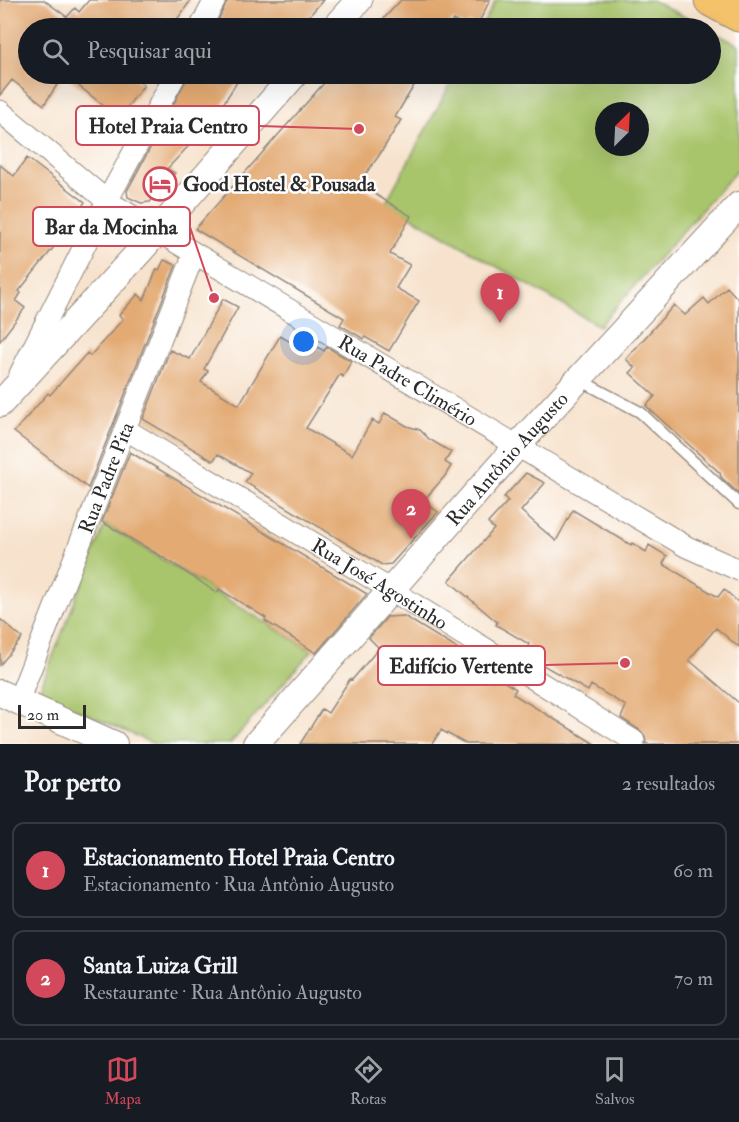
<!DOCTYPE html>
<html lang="pt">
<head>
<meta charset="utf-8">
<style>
  :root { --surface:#171b24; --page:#20242c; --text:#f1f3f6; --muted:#9ea1a6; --line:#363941; --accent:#d1495b }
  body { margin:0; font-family:"IM FELL Double Pica",serif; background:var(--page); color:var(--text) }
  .compass { position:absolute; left:595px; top:102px; width:54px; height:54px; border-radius:50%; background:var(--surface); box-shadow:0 6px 24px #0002; rotate:24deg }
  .scale { position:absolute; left:18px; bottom:15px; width:68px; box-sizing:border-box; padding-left:6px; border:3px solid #2b2b2b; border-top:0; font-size:16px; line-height:21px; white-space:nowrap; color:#2b2b2b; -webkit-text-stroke:4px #fff; paint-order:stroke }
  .you { position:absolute; left:304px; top:342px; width:21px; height:21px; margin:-15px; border:4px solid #fff; border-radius:50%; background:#1a73e8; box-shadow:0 0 0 9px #1a73e833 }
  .badge { display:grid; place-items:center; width:39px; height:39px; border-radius:50%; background:var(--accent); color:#fff; font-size:20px; font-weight:700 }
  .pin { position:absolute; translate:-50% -50px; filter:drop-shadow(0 2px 3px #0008) }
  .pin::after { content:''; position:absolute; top:32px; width:21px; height:18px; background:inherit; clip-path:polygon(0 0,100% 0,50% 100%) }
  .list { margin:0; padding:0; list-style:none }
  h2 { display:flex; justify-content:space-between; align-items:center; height:78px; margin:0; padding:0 24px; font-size:26px }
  h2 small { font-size:20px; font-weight:400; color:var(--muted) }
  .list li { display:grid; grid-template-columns:39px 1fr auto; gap:18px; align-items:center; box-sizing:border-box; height:96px; margin:0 12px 12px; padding:0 12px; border:2px solid var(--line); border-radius:12px }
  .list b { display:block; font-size:22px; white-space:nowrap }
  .list p { margin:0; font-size:20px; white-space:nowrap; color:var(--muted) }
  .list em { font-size:20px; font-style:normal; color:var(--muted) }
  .icon { flex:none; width:33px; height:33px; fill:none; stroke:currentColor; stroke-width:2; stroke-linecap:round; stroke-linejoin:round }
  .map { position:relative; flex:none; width:739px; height:744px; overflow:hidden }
  .search { position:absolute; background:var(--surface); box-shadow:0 6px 24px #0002; left:18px; right:18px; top:18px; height:66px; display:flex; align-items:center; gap:15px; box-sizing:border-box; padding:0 21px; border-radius:33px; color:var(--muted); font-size:22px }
  .sheet { height:294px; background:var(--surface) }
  nav { display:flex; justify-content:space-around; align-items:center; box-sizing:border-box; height:84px; border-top:2px solid var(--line); background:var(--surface); font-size:16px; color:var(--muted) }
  nav a { display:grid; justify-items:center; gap:3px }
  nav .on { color:var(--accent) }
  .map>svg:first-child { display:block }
  .green { fill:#a9c56c; stroke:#6a784c; stroke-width:1.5; fill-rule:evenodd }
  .building { fill:#e3aa73 }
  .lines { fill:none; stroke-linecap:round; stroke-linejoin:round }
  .service-casing { stroke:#91877c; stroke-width:13 }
  .minor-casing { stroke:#91877c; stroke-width:23 }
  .tertiary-casing { stroke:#91877c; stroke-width:28 }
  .primary-casing { stroke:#91877c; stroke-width:35 }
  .service { stroke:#fff; stroke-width:10 }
  .minor { stroke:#fff; stroke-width:21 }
  .tertiary { stroke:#fff; stroke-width:26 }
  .primary { stroke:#f3c26a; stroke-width:33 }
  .labels { text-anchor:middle; stroke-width:5; stroke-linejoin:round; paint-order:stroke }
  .poi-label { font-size:20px; font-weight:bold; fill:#2b2b2b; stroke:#fff; text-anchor:start }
  .street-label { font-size:20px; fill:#2b2b2b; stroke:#fff }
  .leader { fill:none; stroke:#d1495b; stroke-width:2 }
  .callout-dot { fill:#d1495b; stroke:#fff; stroke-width:2 }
  .callout { fill:#fff; stroke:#d1495b; stroke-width:2 }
  .callout-label { font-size:21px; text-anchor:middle; font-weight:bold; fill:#2b2b2b }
</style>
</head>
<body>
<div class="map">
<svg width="739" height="744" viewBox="0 0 739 744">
  <rect width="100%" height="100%" fill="#fff"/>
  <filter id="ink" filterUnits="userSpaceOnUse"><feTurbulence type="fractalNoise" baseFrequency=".0167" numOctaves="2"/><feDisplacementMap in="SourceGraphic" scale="12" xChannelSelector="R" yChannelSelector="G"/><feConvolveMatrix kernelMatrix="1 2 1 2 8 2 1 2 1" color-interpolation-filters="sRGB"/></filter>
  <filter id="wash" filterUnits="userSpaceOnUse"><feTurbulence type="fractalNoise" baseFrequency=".008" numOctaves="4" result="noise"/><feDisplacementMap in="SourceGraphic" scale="24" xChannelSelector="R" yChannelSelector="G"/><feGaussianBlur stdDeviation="1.35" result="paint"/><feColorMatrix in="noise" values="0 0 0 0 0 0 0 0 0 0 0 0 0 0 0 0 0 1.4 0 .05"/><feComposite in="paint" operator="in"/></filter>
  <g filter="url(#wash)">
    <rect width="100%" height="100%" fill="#f7e3cd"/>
    <path class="green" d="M496,0H652L707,28H481Z
      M711,31L739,45V168L599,326L386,202L456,74H710ZM604,111H640V147H604Z
      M105,524L312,651L230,744H154L44,695L40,689Z"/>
    <g id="blocks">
      <path class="building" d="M0,0H44L67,17L75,8L79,12L89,0H191L171,28H28V74H129L144,85L119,118L64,74L44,105L12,80L0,95Z
        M228,0H323L299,28H214Z
        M401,0H490L477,26L469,22L466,27L453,20L447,28H375Z
        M189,74H242L215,117L211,114L197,137L167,169L175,173L150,202L141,203L128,197L127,191L161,128L175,113L171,109Z
        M332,74H421L395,117L401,120L378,157L358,184L411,216L390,254L410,265L396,288L419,301L389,351L365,337L364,339L340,325L344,318L195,229Z
        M27,158L85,202L65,233L19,291L21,293L16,301L25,308L0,341V165L14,176Z
        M164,260L176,265L88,488L14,432L48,393L50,395L87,353L90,356L123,319L119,315L138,294L144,300L157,269L159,270Z
        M727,287L739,300V494L721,477L720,473L646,406L655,396L630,373L635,368L626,359L674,305L685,315L704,298L709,304Z
        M223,299L238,307L204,369L208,371L201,382L239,405L280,336L294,344L299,336L324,351L327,347L351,361L343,377L340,374L306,428L352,455L372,420L379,424L385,413L407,426L420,430L429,439L451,452L445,462L451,466L445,476L423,501L438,512L391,564L382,565L245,482L251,473L218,454L213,461L143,419L170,350L190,359Z
        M130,452L367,594L316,653L265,621L266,618L219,589L217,593L169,561L102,522Z
        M526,473L545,483L521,511L556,541L573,510L631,545L632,543L646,552L649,545L667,556L663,564L718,597L724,589L739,603V647L716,628L689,660L739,703V744H646L645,736L641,731L621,718L626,706L591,685L588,691L524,654L529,644L496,625L497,622L449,581L494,529L488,523L508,501L504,497Z
        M404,616L471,657L470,660L516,689L513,694L595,744H466L441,730L432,744H300L322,709L328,713L350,679L352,680L379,648L369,638L387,617Z
        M0,619L22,638L0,665Z"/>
    </g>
  </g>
  <g filter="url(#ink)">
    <use href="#blocks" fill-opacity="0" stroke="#91877c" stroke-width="1.5"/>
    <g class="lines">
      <g class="service-casing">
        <path id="service" d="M578,379L640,412L739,504"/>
      </g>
      <g class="minor-casing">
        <g id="minor">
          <path d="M200,28L215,0"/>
          <path id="s1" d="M0,111L107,201L687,547L739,570"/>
          <path d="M20,374L107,201L176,74"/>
          <path id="s2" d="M125,429L391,590L634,741"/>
          <path id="s3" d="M18,701L194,254"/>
        </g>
      </g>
      <g class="tertiary-casing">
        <g id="tertiary">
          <path d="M334,28L359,0"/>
          <path d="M0,404L142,249L295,74"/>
          <path d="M0,693L114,744"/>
          <path id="s4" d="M256,744L518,445L739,205"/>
        </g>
      </g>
      <g class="primary-casing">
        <path id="primary" d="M711,0L739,15"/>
      </g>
      <use href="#service" class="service"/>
      <use href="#minor" class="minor"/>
      <use href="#tertiary" class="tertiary"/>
      <use href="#primary" class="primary"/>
    </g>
  </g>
  <defs>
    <g id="hotel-ring" transform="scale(1.725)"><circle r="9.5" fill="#fff" stroke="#d1495b" stroke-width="1.5"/><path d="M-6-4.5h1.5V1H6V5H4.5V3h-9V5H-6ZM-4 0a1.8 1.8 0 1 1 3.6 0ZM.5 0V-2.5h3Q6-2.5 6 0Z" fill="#d1495b"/></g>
  </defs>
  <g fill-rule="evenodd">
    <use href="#hotel-ring" x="160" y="184"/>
  </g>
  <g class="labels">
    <g class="poi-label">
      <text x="183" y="191">Good Hostel &amp; Pousada</text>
    </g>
    <g class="street-label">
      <text dy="7" stroke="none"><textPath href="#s1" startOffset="490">Rua Padre Climério</textPath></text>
      <text dy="7" stroke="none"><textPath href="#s4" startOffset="380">Rua Antônio Augusto</textPath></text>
      <text dy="7" stroke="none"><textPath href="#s3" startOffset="240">Rua Padre Pita</textPath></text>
      <text dy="7" stroke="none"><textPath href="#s2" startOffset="298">Rua José Agostinho</textPath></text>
    </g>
  </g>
  <path class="leader" d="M359 129L259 126M214 298L190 227M625 663L545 665"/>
  <g class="callout-dot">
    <circle cx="359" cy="129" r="6"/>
    <circle cx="214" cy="298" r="6"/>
    <circle cx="625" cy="663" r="6"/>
  </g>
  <g class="callout">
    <rect x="76" y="106" width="183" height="39" rx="6"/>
    <rect x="33" y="207" width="157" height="39" rx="6"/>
    <rect x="378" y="646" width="167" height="39" rx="6"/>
  </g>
  <g class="callout-label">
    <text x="168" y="133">Hotel Praia Centro</text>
    <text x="111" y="234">Bar da Mocinha</text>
    <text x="461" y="673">Edifício Vertente</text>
  </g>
</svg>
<svg class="compass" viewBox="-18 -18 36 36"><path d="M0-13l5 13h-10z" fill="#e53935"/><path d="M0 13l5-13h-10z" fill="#9ea1a6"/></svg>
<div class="scale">20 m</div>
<div class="you"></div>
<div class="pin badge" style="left:500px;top:323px">1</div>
<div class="pin badge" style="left:411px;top:539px">2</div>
<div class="search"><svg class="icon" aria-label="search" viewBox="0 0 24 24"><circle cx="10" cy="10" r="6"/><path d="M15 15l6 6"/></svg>Pesquisar aqui</div>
</div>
<section class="sheet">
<h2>Por perto<small>2 resultados</small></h2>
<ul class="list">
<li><span class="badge">1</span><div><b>Estacionamento Hotel Praia Centro</b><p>Estacionamento · Rua Antônio Augusto</p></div><em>60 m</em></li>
<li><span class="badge">2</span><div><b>Santa Luiza Grill</b><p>Restaurante · Rua Antônio Augusto</p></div><em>70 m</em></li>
</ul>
</section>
<nav>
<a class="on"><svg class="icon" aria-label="map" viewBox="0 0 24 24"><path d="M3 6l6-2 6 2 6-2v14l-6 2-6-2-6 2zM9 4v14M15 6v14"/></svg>Mapa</a>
<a><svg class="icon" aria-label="directions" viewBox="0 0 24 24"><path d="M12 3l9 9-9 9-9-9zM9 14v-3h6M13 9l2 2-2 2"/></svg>Rotas</a>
<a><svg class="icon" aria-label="saved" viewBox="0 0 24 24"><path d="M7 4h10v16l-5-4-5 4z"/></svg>Salvos</a>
</nav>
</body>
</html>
